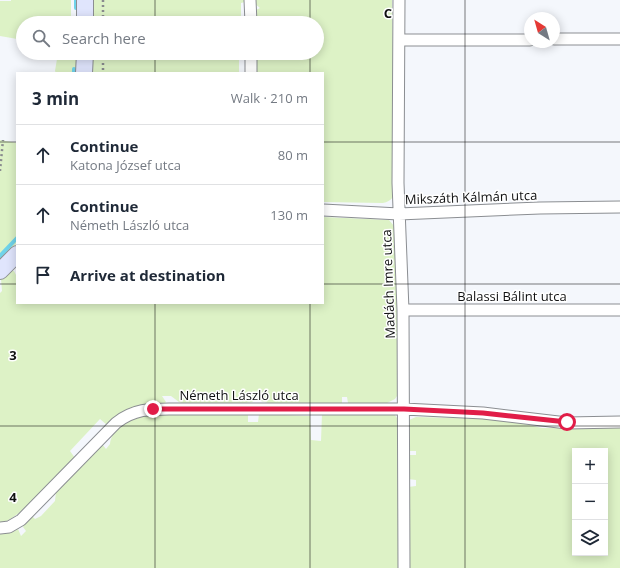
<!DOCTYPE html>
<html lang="en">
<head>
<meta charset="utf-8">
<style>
  :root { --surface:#fff; --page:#f6f6f7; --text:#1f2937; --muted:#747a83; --line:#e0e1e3 }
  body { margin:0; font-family:"Open Sans",sans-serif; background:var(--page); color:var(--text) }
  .controls { position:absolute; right:12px; bottom:12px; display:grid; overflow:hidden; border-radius:0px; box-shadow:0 2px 10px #0003 }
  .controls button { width:36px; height:36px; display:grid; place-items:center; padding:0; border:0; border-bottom:1px solid var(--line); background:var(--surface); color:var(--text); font:20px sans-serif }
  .compass { position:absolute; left:524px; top:12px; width:36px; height:36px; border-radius:50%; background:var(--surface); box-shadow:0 2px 10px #0003; rotate:323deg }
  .stop { position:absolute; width:12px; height:12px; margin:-9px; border:3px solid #e11d48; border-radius:50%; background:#fff }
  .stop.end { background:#e11d48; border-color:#fff; box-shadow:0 1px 4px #0008 }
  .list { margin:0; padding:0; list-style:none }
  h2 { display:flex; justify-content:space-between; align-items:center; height:52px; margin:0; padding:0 16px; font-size:17px }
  h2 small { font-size:13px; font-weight:400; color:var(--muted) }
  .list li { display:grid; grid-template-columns:26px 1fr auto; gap:12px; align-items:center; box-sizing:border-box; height:60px; padding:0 16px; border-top:1px solid var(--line) }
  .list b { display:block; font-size:15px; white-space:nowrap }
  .list p { margin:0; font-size:13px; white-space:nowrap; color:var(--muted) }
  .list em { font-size:13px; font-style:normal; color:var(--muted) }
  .icon { flex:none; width:22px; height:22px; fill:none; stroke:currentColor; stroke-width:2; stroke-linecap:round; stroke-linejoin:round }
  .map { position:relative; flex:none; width:620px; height:568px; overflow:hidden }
  .search { position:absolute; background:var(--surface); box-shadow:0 2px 10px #0003; left:16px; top:16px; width:308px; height:44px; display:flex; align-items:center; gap:10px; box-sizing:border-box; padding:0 14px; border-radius:22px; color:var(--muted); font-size:15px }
  .panel { position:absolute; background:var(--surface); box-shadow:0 2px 10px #0003; left:16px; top:72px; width:308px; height:232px; border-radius:0px }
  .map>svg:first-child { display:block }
  .green { fill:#ddf2c6; fill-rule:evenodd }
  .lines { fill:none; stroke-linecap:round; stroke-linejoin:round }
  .stream { stroke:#6fd3ea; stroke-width:4 }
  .street-casing { stroke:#8b8e92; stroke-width:13 }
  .secondary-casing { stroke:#8b8e92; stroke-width:18 }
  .path { stroke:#898b8e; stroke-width:2.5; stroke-dasharray:2 3; stroke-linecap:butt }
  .street { stroke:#fff; stroke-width:11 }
  .secondary { stroke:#e0e5fd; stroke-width:16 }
  .route { stroke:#e11d48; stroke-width:5 }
  .grid { fill:none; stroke:#0f1011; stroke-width:1; stroke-opacity:0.55 }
  .labels { text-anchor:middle; stroke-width:3; stroke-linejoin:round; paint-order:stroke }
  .street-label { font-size:13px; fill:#0f1011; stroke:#fff }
  .grid-label { font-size:13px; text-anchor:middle; font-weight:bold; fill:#0f1011; stroke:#fff; stroke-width:3; stroke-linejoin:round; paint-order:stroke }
</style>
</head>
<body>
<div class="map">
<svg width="620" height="568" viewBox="0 0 620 568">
  <rect width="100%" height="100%" fill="#f4f7fc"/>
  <path class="green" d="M11,0H71V18L77,19L79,23H23V40L0,36V1H11Z
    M94,0H244L245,2L241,3V21L245,23H94Z
    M254,0H392L395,188C394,197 392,201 383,203L323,202V73H256V53H317V23H256V10L260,8L254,3Z
    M58,53H77L76,73H56L55,71Z
    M92,53H239V73H92Z
    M0,140L17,143V243L0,261Z
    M323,217L389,220L394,226L397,312V396L395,399L387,403H348L347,397H342V403H268L261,401V397H253V402L245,403H182L179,402L171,396H162L166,402L165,403C138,405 127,406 107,425L100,419L70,451L75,458C62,471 16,523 0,523V293L2,291L1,279L10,271H14L17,277V303H323Z
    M174,413L248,414V422H258L259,414L310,416L311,440L321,441L322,414H394L397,418V422L399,568H0V534L15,531L18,529L21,536L26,531L23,527L25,523L32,516L35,519L41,516L55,501L56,492L102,444L106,449L110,444C111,432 124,419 136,417C148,414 162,415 174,413Z
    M416,417L493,419L512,421L542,428H620V568H410L408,487L416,486V480L408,479V455H416V451H409V420ZM575,451H605V553H575Z"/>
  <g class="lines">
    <path class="stream" d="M76,8V0
      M76,23V20
      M74,73V69
      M0,256L17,238"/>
    <g class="street-casing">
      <path id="street" d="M250,0L251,23
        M399,0L398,183L403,310L404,568
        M554,39H620
        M399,40H530
        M251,53V73
        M323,210L399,214L540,208L620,207
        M403,310H620
        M0,528L9,527L21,520L116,423C135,408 152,409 174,409H404L483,413L567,423L620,422"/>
    </g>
    <g class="secondary-casing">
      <path id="secondary" d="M85,23V0
        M84,73L85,53
        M0,271L17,254"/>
    </g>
    <path class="path" d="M103,0V23
      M103,53V73
      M0,171L3,140"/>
    <use href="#street" class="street"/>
    <use href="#secondary" class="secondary"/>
  </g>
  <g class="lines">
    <path class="route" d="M153,409H404L483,413L567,422"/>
  </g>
  <path class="grid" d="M155,0V23M310,0V23M465,0V568M155,53V73M310,53V73M0,142H17M323,142H620M0,284H17M323,284H620M155,303V568M310,303V568M0,426H620"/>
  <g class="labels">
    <g class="street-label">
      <text transform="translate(471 197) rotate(-2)" y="5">Mikszáth Kálmán utca</text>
      <text transform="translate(388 284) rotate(-92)" y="5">Madách Imre utca</text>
      <text x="512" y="301">Balassi Bálint utca</text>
      <text x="239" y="400">Németh László utca</text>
    </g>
  </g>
  <g class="grid-label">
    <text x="388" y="18">C</text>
    <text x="13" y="360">3</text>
    <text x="13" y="502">4</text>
  </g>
</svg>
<div class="controls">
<button>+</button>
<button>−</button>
<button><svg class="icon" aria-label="layers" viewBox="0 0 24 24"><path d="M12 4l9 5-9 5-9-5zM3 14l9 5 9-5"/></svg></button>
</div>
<svg class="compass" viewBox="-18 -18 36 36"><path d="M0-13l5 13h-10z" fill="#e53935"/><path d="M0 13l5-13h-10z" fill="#747a83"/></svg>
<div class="stop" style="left:567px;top:422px"></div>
<div class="stop end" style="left:153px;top:409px"></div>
<div class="search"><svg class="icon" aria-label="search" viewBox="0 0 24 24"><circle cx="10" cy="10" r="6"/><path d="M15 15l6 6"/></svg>Search here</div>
<section class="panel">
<h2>3 min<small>Walk · 210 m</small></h2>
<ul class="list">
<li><svg class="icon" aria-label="ahead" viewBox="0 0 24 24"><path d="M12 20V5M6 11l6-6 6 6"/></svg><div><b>Continue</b><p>Katona József utca</p></div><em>80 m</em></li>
<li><svg class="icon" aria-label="ahead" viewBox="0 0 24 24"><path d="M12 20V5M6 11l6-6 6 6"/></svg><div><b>Continue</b><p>Németh László utca</p></div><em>130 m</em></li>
<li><svg class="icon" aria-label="arrive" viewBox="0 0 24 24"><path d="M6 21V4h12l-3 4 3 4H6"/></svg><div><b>Arrive at destination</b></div></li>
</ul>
</section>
</div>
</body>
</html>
